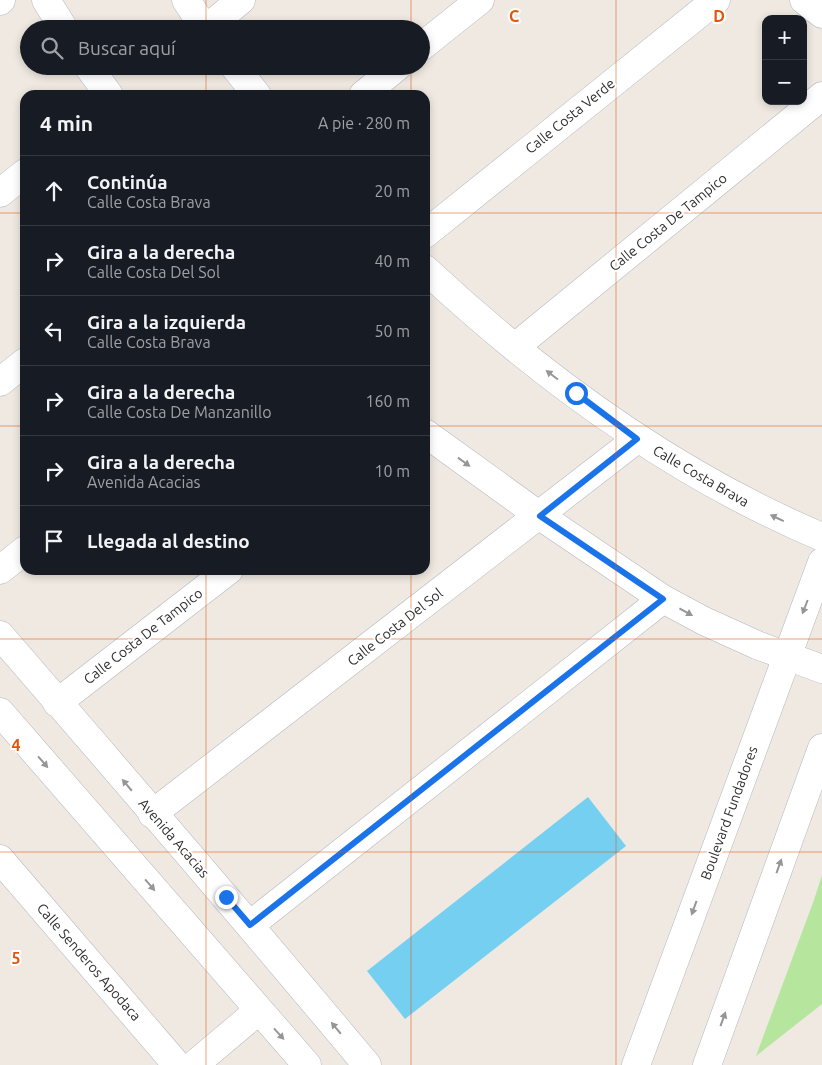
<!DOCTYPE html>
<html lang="es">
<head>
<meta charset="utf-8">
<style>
  :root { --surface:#171b24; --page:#242831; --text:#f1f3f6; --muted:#9ea1a6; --line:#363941 }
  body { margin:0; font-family:Ubuntu,sans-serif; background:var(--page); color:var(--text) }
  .controls { position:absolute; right:15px; top:15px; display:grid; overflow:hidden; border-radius:10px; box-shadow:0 2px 8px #0003 }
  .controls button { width:45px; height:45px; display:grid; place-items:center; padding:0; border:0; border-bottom:1px solid var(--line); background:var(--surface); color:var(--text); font:25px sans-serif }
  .stop { position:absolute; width:15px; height:15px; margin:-11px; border:4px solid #1a73e8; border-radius:50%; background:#fff }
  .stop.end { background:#1a73e8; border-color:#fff; box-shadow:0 1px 5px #0008 }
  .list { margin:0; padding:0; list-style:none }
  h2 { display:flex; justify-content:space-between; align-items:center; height:65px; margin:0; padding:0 20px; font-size:21px }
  h2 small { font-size:16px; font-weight:400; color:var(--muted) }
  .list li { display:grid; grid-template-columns:32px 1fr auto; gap:15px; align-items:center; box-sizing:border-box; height:70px; padding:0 20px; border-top:1px solid var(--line) }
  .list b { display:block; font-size:19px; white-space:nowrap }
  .list p { margin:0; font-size:16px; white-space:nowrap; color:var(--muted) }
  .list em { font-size:16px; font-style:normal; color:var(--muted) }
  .icon { flex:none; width:28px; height:28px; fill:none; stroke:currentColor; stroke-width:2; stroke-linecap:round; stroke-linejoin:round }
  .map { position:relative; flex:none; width:822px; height:1065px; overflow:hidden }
  .search { position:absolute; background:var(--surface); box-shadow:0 2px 8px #0003; left:20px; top:20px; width:410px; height:55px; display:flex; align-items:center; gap:12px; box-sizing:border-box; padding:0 18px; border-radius:28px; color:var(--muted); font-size:19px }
  .panel { position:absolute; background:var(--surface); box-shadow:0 2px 8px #0003; left:20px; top:90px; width:410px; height:485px; border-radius:15px }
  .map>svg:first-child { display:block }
  .green { fill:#b6e59e }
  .water { fill:#75cff0 }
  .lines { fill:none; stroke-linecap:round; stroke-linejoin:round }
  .minor-casing { stroke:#b4b7c1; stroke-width:29 }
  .minor { stroke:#fff; stroke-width:28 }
  .oneway { fill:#969696 }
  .route { stroke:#1a73e8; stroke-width:6 }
  .grid { fill:none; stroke:#df570e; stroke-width:1; stroke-opacity:0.55 }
  .labels { text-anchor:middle; stroke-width:4; stroke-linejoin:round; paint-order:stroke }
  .street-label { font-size:14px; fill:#2e2e2e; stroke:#fff }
  .grid-label { font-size:16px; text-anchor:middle; font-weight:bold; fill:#df570e; stroke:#fff; stroke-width:4; stroke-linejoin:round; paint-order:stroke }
</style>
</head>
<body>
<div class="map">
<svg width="822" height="1065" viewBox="0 0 822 1065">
  <rect width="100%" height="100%" fill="#efe9e1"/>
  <path class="green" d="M822,875V1004L756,1056L814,900Z"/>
  <path class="water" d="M588,797L626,846L405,1019L367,971Z"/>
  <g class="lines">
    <g class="minor-casing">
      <path id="minor" d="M46,0L64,29
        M186,0L205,29
        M804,0L822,14
        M0,1L1,0
        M206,29L241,0
        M421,47L480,0
        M88,66L109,95
        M234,66L257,95
        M363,95L398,66
        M0,193L25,173
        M425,234L716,0
        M425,269C542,378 675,475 822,537
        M515,347L822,96
        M0,382L25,362
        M425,433L540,516L663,599L704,621L757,645L822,669
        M0,570L25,550
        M0,635C123,777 246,920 367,1065
        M57,703L229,570
        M0,712L307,1065
        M152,814L637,439
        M0,859L177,1065
        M250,925L663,599
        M194,1065L258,1011
        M636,1065L822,562
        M707,1065L822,748"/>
    </g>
    <use href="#minor" class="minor"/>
  </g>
  <defs><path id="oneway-solid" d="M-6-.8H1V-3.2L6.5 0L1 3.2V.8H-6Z" transform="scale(1.25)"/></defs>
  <g class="oneway">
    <use href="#oneway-solid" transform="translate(552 375) rotate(-143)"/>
    <use href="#oneway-solid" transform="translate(464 462) rotate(36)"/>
    <use href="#oneway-solid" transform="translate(777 518) rotate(-155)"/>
    <use href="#oneway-solid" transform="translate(805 607) rotate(111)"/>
    <use href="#oneway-solid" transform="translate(686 612) rotate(29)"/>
    <use href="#oneway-solid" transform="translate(43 762) rotate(49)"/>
    <use href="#oneway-solid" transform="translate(127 785) rotate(-130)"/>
    <use href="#oneway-solid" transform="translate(779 866) rotate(-70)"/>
    <use href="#oneway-solid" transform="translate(150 885) rotate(49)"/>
    <use href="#oneway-solid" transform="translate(694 908) rotate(110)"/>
    <use href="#oneway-solid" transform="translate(723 1019) rotate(-70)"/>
    <use href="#oneway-solid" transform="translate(336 1028) rotate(-130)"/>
    <use href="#oneway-solid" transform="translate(279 1034) rotate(48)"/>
  </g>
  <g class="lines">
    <path class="route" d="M226,897L250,925L663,599L540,516L637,439L576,393"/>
  </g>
  <path class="grid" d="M206,0V29M411,0V29M616,0V1065M206,66V95M411,66V95M0,213H25M425,213H822M0,426H25M425,426H822M206,570V1065M411,570V1065M0,639H822M0,852H822"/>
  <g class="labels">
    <g class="street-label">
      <text transform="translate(570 116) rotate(-39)" y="5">Calle Costa Verde</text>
      <text transform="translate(668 222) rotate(-39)" y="5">Calle Costa De Tampico</text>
      <text transform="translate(701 476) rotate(30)" y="5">Calle Costa Brava</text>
      <text transform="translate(395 627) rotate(-38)" y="5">Calle Costa Del Sol</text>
      <text transform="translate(143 636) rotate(-38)" y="5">Calle Costa De Tampico</text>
      <text transform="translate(729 813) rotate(-70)" y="5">Boulevard Fundadores</text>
      <text transform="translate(174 838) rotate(49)" y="5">Avenida Acacias</text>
      <text transform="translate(89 962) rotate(49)" y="5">Calle Senderos Apodaca</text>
    </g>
  </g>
  <g class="grid-label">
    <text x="514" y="22">C</text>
    <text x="719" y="22">D</text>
    <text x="16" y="751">4</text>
    <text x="16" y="964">5</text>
  </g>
</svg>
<div class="controls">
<button>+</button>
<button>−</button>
</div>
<div class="stop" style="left:576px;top:393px"></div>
<div class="stop end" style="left:226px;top:897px"></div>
<div class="search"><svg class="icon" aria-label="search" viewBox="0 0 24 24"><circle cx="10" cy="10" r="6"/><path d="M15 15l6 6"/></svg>Buscar aquí</div>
<section class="panel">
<h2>4 min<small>A pie · 280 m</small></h2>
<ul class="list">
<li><svg class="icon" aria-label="ahead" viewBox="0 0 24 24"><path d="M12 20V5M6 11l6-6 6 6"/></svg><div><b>Continúa</b><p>Calle Costa Brava</p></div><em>20 m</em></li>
<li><svg class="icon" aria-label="right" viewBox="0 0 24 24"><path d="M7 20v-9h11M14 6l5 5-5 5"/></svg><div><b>Gira a la derecha</b><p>Calle Costa Del Sol</p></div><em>40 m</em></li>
<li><svg class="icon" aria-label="left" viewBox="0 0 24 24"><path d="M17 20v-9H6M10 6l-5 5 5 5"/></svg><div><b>Gira a la izquierda</b><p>Calle Costa Brava</p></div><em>50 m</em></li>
<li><svg class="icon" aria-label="right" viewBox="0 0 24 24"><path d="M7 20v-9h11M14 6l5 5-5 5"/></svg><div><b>Gira a la derecha</b><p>Calle Costa De Manzanillo</p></div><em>160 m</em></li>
<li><svg class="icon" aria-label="right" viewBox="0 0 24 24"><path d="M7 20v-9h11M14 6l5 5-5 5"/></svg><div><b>Gira a la derecha</b><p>Avenida Acacias</p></div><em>10 m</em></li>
<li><svg class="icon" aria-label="arrive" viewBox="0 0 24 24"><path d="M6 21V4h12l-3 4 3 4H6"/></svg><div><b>Llegada al destino</b></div></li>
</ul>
</section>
</div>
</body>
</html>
